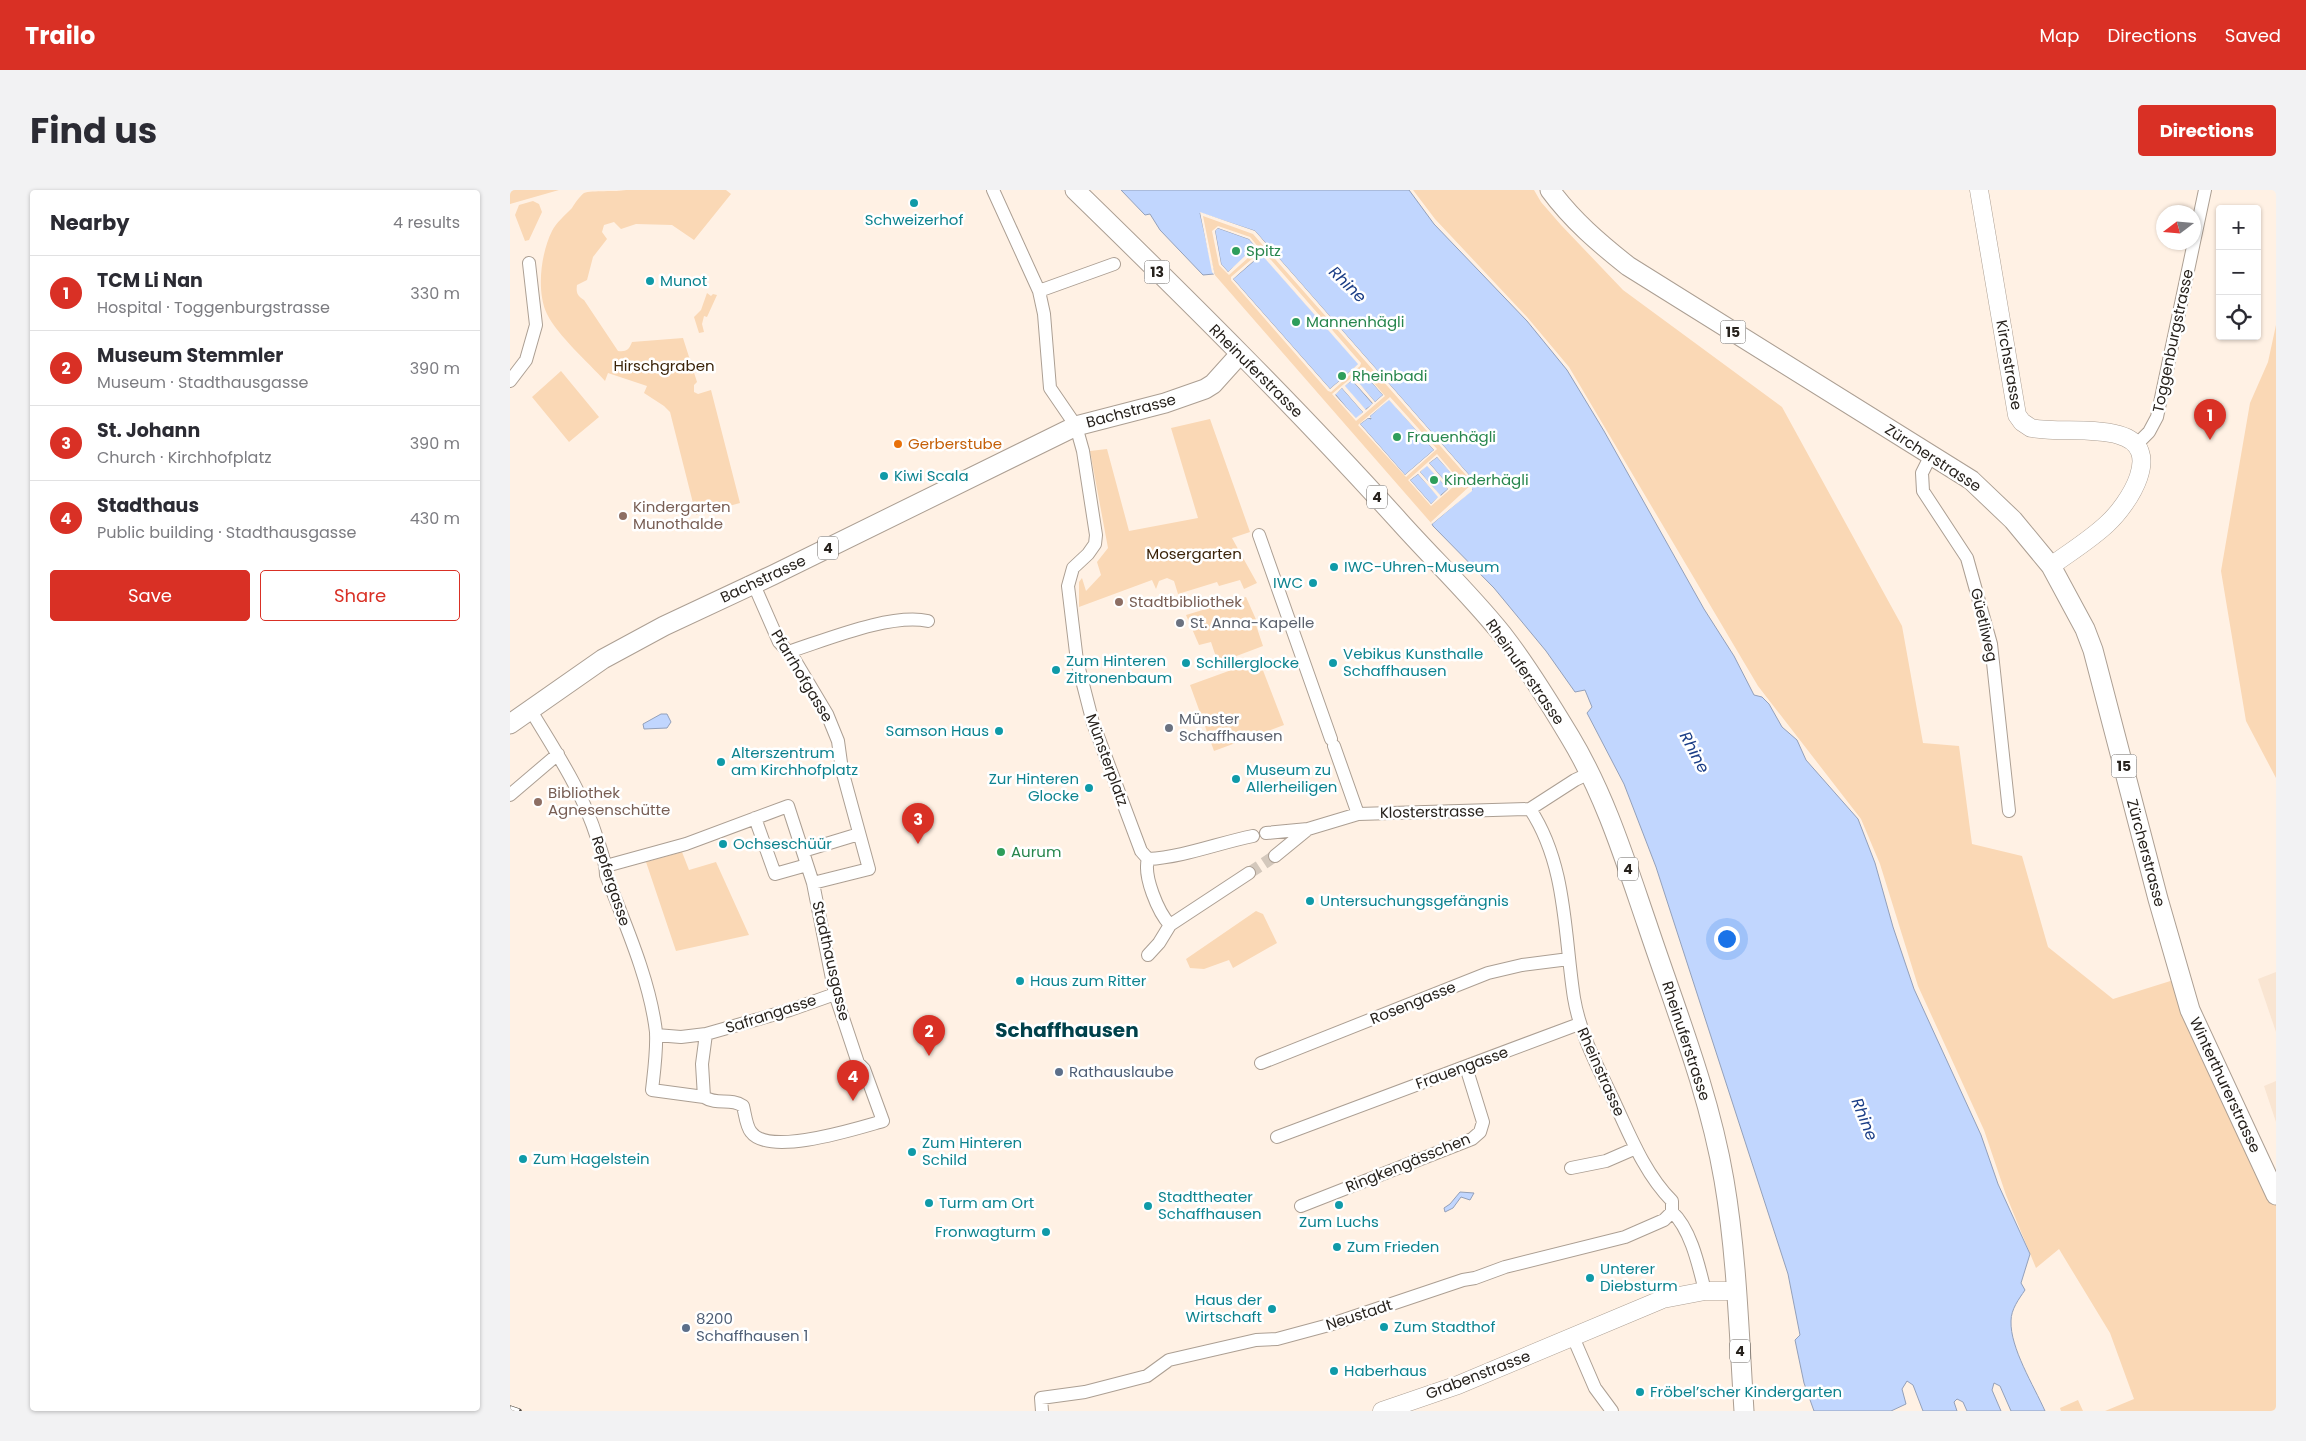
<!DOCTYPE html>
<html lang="en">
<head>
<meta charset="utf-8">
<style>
  :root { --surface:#fff; --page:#f2f2f3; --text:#2b2b33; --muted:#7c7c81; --line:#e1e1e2; --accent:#d93025 }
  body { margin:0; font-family:Poppins,sans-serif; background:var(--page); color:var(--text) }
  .controls { position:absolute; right:15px; top:15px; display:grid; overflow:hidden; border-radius:5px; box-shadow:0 1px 4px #0004 }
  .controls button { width:45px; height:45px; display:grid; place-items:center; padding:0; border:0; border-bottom:1px solid var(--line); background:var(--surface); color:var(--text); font:25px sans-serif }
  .compass { position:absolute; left:1646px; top:15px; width:45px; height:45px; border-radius:50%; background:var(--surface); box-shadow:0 1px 4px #0004; rotate:254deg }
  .you { position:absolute; left:1216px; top:748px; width:18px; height:18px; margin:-12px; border:4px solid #fff; border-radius:50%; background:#1a73e8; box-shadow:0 0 0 8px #1a73e833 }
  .badge { display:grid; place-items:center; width:32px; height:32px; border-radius:50%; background:var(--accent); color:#fff; font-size:16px; font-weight:700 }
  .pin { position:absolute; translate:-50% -41px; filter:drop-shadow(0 1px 2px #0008) }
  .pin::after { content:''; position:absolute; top:26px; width:18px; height:15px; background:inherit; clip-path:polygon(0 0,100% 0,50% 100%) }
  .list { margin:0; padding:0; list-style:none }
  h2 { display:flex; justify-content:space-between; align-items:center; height:65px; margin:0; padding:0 20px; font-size:21px }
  h2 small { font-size:16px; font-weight:400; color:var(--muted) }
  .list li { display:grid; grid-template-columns:32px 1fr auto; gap:15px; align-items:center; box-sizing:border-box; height:75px; padding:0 20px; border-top:1px solid var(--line) }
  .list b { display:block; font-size:19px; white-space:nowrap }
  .list p { margin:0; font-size:16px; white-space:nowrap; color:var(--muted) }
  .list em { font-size:16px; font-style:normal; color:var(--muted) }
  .actions { display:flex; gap:10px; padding:15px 20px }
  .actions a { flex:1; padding:11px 0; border:1px solid var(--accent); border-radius:5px; text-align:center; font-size:18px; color:var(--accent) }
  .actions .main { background:var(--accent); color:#fff }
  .icon { flex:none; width:28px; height:28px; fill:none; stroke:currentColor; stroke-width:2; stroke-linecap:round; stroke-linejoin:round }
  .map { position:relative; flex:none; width:1766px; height:1221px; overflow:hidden; border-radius:5px }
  header { display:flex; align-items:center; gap:30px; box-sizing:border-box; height:70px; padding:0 25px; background:var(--accent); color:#fff }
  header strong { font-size:24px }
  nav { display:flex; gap:28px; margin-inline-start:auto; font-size:18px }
  .intro { display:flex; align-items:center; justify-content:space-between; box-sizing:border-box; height:120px; padding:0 30px }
  h1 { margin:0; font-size:35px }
  .button { padding:12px 22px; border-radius:5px; background:var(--accent); color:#fff; font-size:18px; font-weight:700 }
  main { display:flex; gap:30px; padding:0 30px }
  aside { flex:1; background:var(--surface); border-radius:5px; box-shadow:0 1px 4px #0004 }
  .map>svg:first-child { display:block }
  .built { fill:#f9e5d2 }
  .green { fill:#fad8b5 }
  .water { fill:#c1d6fe; stroke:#93a0ba }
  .pier { fill:#fff1e4; fill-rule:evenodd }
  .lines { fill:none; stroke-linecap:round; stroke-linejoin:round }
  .street-tunnel { stroke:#d4c8bc; stroke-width:12; stroke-dasharray:12 6; stroke-linecap:butt }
  .street-casing { stroke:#ac9f93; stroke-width:14 }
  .secondary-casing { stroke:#ac9f93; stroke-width:19 }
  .primary-casing { stroke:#ac9f93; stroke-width:21 }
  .street { stroke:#fff; stroke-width:12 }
  .secondary { stroke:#fff; stroke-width:18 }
  .primary { stroke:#fff; stroke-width:19 }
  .rail-casing { stroke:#4d4740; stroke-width:5.5 }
  .rail { stroke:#fff; stroke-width:4; stroke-dasharray:11; stroke-linecap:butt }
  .culture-dot { fill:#0f9aa8; stroke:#fff; stroke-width:2 }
  .leisure-dot { fill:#2e9e5b; stroke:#fff; stroke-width:2 }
  .food-dot { fill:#e8710a; stroke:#fff; stroke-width:2 }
  .education-dot { fill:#8d6e63; stroke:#fff; stroke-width:2 }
  .worship-dot { fill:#6b7280; stroke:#fff; stroke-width:2 }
  .service-dot { fill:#5c6f8a; stroke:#fff; stroke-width:2 }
  .labels { text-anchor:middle; stroke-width:5; stroke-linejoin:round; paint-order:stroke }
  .shield { fill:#fff; stroke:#686461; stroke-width:1 }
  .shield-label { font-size:14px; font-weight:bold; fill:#27221d }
  .culture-label { font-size:15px; fill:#0d838f; stroke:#fff; text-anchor:start }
  .leisure-label { font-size:15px; fill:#27864d; stroke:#fff; text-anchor:start }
  .street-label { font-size:15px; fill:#27221d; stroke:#fff }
  .park-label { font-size:15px; fill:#3a2309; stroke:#fff }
  .food-label { font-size:15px; fill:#c56008; stroke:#fff; text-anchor:start }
  .education-label { font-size:15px; fill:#785e54; stroke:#fff; text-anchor:start }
  .worship-label { font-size:15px; fill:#5b616d; stroke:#fff; text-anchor:start }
  .service-label { font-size:15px; fill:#4e5e75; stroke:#fff; text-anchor:start }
  .water-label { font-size:16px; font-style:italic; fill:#1a3d86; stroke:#fff }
  .district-label { font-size:20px; font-weight:bold; fill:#00414b; stroke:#fff }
</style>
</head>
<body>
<header>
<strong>Trailo</strong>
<nav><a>Map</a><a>Directions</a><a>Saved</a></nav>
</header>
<div class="intro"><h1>Find us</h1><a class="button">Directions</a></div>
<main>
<aside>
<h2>Nearby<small>4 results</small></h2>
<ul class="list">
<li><span class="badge">1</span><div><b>TCM Li Nan</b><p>Hospital · Toggenburgstrasse</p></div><em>330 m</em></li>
<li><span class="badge">2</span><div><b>Museum Stemmler</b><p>Museum · Stadthausgasse</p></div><em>390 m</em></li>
<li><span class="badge">3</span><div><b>St. Johann</b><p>Church · Kirchhofplatz</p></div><em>390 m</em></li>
<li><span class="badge">4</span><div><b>Stadthaus</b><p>Public building · Stadthausgasse</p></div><em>430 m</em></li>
</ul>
<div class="actions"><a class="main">Save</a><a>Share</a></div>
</aside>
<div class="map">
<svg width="1766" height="1221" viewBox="0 0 1766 1221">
  <rect width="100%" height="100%" fill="#fff1e4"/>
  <path class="built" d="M1766,782V842L1748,789Z
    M1766,891V932L1754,896Z"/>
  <path class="green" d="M0,0H49L0,14Z
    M116,0H216L221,4L184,50L162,35L126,34L111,39L104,32L94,35L92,42L97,49L83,67L77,90L67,95C66,102 67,106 74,110L108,161C116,162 119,160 122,152L173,148L187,192L184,195V202L188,204L201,200L230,313L186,325L160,222L154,216L134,203L137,196L98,183L95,191C78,172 48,146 37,124C26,101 31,63 42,41C46,33 55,25 62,18C65,13 70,6 74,3C82,0 106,2 116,0Z
    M903,0H1024L1031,12L1051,35L1113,100L1272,217L1392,436L1413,553L1449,556L1462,654L1512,666L1538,757L1603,809L1670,788L1766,1005V1221H1595L1624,1209L1600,1143L1549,1059L1526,1078L1496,1005L1474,940L1408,796L1370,674L1351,629L1248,496L1059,177L1017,127L925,29Z
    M23,11L29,14L32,22L19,50L15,51L5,25L9,15Z
    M690,22L745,41L966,293L922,334L704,84Z
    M197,103L201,106L203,104L207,105L197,127L194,126L192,134L194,142L189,143L184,127L191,120Z
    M1766,135V588L1736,531L1711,381L1740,213L1758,172Z
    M51,181L89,227L59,252L22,207Z
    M700,229L740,342L722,348L747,393L734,399L730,390L709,396L707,392L668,404L664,391L657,388L649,391L646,399L642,390L569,417V392L572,388L576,401L591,385L587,372L598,358L580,261L597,259L619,341L688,328L661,238Z
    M736,407L748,434L746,435L753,456L708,473L701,452L689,455L676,425Z
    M749,470L774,535L704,561L680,495Z
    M172,662L179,680L206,672L239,745L166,761L136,672Z
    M746,721L753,724L767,753L723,778L719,770L694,779L680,778L676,769Z
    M1568,1210L1573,1221H1551L1550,1218Z"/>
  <path class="water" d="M611,0H899L924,34L1017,131L1057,180L1094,241L1194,419L1224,466L1244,505L1252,507L1259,514L1272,537L1287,550L1296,570L1348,629L1365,673L1383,737L1404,799L1471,945L1488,994L1520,1064L1511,1093L1515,1100C1509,1109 1501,1119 1501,1131C1500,1158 1524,1196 1535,1221H1501L1490,1196L1484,1193L1482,1200L1491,1221H1457L1453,1212L1447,1209L1444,1212L1447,1221H1413L1403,1195L1397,1191L1392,1199L1396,1214L1381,1221H1304L1294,1193L1285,1150L1290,1145L1278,1084L1146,677L1114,594L1077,523L1082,517L1075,500L1065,502L1036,461L984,398L923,336L922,334L962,300L961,297L966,293L745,41L690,23L704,84L693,85L650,40L640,24L635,25Z
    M708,38L739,49L747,58L718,82L711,74L705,41Z
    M752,64L849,174L834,187L831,186L833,188L820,199L723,89Z
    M852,181L873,205L865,212L844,188Z
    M842,190L863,214L855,220L834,196Z
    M832,198L853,222L846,229L825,204Z
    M879,209L924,260L895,285L850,234L858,228L861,229L860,226Z
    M927,267L948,290L940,297L919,273Z
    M917,275L938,299L930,306L910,282Z
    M908,284L929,307L921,314L900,290Z
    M151,524H157L161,532L157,538L134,539L133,534Z
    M950,1002L964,1003L960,1010L951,1007L943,1018L935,1022L934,1018L940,1014Z"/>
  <path class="pier" d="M690,22L745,41L966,293L962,297V301L922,334L921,332L963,293L743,44L693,26L705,86L702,82Z
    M708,36L740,47L749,58L719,85L709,75L702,41ZM708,38L739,49L747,58L739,65L737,64L718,82L711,74L705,41Z
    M750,62H754L851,173L850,176L821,202L818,201L721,90V87ZM751,64L848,174L834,187L829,183L833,188L820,199L723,89Z
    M852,179L875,206L846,231L822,204ZM852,181L873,205L865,212L845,188ZM842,190L863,213L856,220L835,196ZM832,198L853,222L846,228L825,205Z
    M880,207L927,259L896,287L848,235ZM879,210L924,260L895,285L850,234L858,228H861L860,226Z
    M927,264L950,291L921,316L898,290ZM927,267L947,290L940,297L919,273ZM917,276L938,299L931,306L910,282ZM908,284L928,307L921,314L900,290Z"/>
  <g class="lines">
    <path class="street-tunnel" d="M739,683L765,666"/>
    <g class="street-casing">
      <path id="street" d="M483,0L529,101L534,124L540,198L566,236L573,261L586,345L585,354L578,364L563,378L558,396L567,471L583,533L631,661L638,669
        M529,101L604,74
        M0,191L16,170L26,135L19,73
        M1626,255L1639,242L1647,227L1695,0
        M1421,265L1412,283L1413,301L1457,368L1481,454L1499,621
        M749,345L821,549
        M244,395L269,452L283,467L317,524L328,551L332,580L359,679L303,693
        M278,462C316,450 380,423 418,431
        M20,519C45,561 72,600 87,648C91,660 96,672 96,685C115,734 140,790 146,842C147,861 144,882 142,900L194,907L192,874L196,844L171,847L146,845
        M824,556L848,624
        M0,605L48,564
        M1020,619C1057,675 1054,744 1064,808C1070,844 1087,875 1102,907C1119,943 1134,983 1162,1011V1022C1181,1039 1189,1077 1195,1101
        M245,628L265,684L297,675
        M756,643L798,639L848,624L1020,619L1065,590L1080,583
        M293,661L349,644
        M765,666L798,639
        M638,669C674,667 708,653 743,646
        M638,669C633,686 648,722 660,735
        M96,676L176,654L278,616L303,693L325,804L348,873L354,879L373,931C348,938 259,967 241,942C236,936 235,923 233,916C220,907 208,916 194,907
        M638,765L649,753L660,735L739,683
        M196,844L280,820L325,804
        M751,873L978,783L1012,775L1059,769
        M767,947L1069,834
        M1061,978L1096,971L1126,958
        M791,1016L962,949L970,942L973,932L956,877
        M1063,1147L1085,1198L1102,1221
        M532,1221L531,1208L575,1202L637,1186L659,1170L746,1150L767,1149L819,1135L953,1090L965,1088L995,1077L1115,1047L1154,1030L1162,1022"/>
    </g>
    <g class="secondary-casing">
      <path id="secondary" d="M1469,0L1507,225L1512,232L1521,238C1549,243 1580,237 1609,245C1656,258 1618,315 1597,334C1580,350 1560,362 1541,376
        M872,1221L948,1195L1153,1109L1195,1101H1226"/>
    </g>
    <g class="primary-casing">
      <path id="primary" d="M565,0C676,108 786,217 889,331C923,369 960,404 992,444C1017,476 1039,512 1060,547C1095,605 1115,670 1137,734C1165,818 1199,902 1214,990C1227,1066 1229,1144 1234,1221
        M1040,0C1062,30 1089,53 1118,76L1461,290L1503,330L1541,376L1575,439L1583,460L1648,709L1680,820L1766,1005
        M0,534L93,469L154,436L263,385L566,236L655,213L695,199L703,194L730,164"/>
    </g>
    <use href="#street" class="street"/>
    <use href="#secondary" class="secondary"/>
    <use href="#primary" class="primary"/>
    <g class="rail-casing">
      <path id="rail" d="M0,1218L9,1221"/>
    </g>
    <use href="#rail" class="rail"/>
  </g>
  <g class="culture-dot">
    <circle cx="404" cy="13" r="5"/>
    <circle cx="140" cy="91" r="5"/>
    <circle cx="374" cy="286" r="5"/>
    <circle cx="824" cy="377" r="5"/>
    <circle cx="803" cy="393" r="5"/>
    <circle cx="676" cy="473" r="5"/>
    <circle cx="823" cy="473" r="5"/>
    <circle cx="546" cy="480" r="5"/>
    <circle cx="489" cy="541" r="5"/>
    <circle cx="211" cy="572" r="5"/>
    <circle cx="726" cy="589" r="5"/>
    <circle cx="579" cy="598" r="5"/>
    <circle cx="213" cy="654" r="5"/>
    <circle cx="800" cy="711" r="5"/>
    <circle cx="510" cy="791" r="5"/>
    <circle cx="402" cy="962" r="5"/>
    <circle cx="13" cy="969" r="5"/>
    <circle cx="419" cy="1013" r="5"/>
    <circle cx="829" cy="1015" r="5"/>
    <circle cx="638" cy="1016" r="5"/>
    <circle cx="536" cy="1042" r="5"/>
    <circle cx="827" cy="1057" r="5"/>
    <circle cx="1080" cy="1088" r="5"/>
    <circle cx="762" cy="1119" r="5"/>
    <circle cx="874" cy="1137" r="5"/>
    <circle cx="824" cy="1181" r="5"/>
    <circle cx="1130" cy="1202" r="5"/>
  </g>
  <g class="leisure-dot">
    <circle cx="726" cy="61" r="5"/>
    <circle cx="786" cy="132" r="5"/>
    <circle cx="832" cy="186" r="5"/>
    <circle cx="887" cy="247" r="5"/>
    <circle cx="924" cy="290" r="5"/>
    <circle cx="491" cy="662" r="5"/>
  </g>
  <circle class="food-dot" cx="388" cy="254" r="5"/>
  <g class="education-dot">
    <circle cx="113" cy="326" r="5"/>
    <circle cx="609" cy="412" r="5"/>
    <circle cx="28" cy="612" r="5"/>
  </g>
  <g class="worship-dot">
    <circle cx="670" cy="433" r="5"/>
    <circle cx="659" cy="538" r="5"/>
  </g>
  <g class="service-dot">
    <circle cx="549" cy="882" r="5"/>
    <circle cx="176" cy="1138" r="5"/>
  </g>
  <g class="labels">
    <g class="shield">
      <rect x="634.5" y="70.5" width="25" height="23" rx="4"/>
      <rect x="1210.5" y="130.5" width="25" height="23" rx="4"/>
      <rect x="857" y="295.5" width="20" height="23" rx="4"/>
      <rect x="308" y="346.5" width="20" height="23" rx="4"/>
      <rect x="1601.5" y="564.5" width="25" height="23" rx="4"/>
      <rect x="1108" y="667.5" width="20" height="23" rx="4"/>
      <rect x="1220" y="1149.5" width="20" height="23" rx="4"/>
    </g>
    <g class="shield-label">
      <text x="647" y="87">13</text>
      <text x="1223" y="147">15</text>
      <text x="867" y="312">4</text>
      <text x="318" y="363">4</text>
      <text x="1614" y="581">15</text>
      <text x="1118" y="684">4</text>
      <text x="1230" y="1166">4</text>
    </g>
    <g class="culture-label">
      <text x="404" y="35" text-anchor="middle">Schweizerhof</text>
      <text x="150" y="96">Munot</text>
      <text x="384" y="291">Kiwi Scala</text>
      <text x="834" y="382">IWC-Uhren-Museum</text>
      <text x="793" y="398" text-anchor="end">IWC</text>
      <text x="833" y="469">Vebikus Kunsthalle<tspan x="833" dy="17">Schaffhausen</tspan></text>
      <text x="556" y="476">Zum Hinteren<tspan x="556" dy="17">Zitronenbaum</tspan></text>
      <text x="686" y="478">Schillerglocke</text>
      <text x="479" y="546" text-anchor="end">Samson Haus</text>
      <text x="221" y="568">Alterszentrum<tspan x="221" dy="17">am Kirchhofplatz</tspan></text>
      <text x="736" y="585">Museum zu<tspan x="736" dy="17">Allerheiligen</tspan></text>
      <text x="569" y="594" text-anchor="end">Zur Hinteren<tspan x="569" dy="17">Glocke</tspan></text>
      <text x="223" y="659">Ochseschüür</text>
      <text x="810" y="716">Untersuchungsgefängnis</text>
      <text x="520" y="796">Haus zum Ritter</text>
      <text x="412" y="958">Zum Hinteren<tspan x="412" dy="17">Schild</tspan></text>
      <text x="23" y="974">Zum Hagelstein</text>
      <text x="648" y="1012">Stadttheater<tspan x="648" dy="17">Schaffhausen</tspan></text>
      <text x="429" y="1018">Turm am Ort</text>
      <text x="829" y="1037" text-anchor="middle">Zum Luchs</text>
      <text x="526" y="1047" text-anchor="end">Fronwagturm</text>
      <text x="837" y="1062">Zum Frieden</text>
      <text x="1090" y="1084">Unterer<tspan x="1090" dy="17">Diebsturm</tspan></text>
      <text x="752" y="1115" text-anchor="end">Haus der<tspan x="752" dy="17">Wirtschaft</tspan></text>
      <text x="884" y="1142">Zum Stadthof</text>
      <text x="834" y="1186">Haberhaus</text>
      <text x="1140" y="1207">Fröbel’scher Kindergarten</text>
    </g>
    <g class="leisure-label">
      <text x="736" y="66">Spitz</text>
      <text x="796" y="137">Mannenhägli</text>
      <text x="842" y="191">Rheinbadi</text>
      <text x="897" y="252">Frauenhägli</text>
      <text x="934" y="295">Kinderhägli</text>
      <text x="501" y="667">Aurum</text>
    </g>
    <g class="street-label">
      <text transform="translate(1663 151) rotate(-78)" y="5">Toggenburgstrasse</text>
      <text transform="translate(1499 175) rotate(80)" y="5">Kirchstrasse</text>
      <text transform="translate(746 181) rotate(45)" y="5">Rheinuferstrasse</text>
      <text transform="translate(621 221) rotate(-15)" y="5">Bachstrasse</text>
      <text transform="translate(1423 268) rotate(33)" y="5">Zürcherstrasse</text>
      <text transform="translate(253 389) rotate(-25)" y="5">Bachstrasse</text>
      <text transform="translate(1474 435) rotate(77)" y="5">Güetliweg</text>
      <text transform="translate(1015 482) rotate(55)" y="5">Rheinuferstrasse</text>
      <text transform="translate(292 486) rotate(59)" y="5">Pfarrhofgasse</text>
      <text transform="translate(597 570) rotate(70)" y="5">Münsterplatz</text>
      <text transform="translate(922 622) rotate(-1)" y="5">Klosterstrasse</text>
      <text transform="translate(1636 663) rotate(75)" y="5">Zürcherstrasse</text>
      <text transform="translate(101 691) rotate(72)" y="5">Repfergasse</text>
      <text transform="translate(321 771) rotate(77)" y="5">Stadthausgasse</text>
      <text transform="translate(903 813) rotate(-22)" y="5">Rosengasse</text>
      <text transform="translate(261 824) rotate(-18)" y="5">Safrangasse</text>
      <text transform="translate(1176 851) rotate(72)" y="5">Rheinuferstrasse</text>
      <text transform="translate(952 878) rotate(-20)" y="5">Frauengasse</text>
      <text transform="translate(1091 882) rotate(66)" y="5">Rheinstrasse</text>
      <text transform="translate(1715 895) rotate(65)" y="5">Winterthurerstrasse</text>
      <text transform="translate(898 973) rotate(-22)" y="5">Ringkengässchen</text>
      <text transform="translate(849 1125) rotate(-18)" y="5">Neustadt</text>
      <text transform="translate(968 1185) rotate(-21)" y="5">Grabenstrasse</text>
    </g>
    <g class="park-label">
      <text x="154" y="181">Hirschgraben</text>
      <text x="684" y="369">Mosergarten</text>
    </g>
    <g class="food-label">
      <text x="398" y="259">Gerberstube</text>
    </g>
    <g class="education-label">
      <text x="123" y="322">Kindergarten<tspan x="123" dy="17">Munothalde</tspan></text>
      <text x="619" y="417">Stadtbibliothek</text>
      <text x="38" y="608">Bibliothek<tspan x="38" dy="17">Agnesenschütte</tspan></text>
    </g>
    <g class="worship-label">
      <text x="680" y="438">St. Anna-Kapelle</text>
      <text x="669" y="534">Münster<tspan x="669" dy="17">Schaffhausen</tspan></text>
    </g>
    <g class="service-label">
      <text x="559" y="887">Rathauslaube</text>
      <text x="186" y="1134">8200<tspan x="186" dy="17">Schaffhausen 1</tspan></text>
    </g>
    <g class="water-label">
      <text transform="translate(838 94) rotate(44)" y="6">Rhine</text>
      <text transform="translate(1185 562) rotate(62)" y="6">Rhine</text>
      <text transform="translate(1355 929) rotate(68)" y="6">Rhine</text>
    </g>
    <g class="district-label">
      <text x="557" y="847">Schaffhausen</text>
    </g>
  </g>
</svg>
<div class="controls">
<button>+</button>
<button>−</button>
<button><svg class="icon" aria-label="locate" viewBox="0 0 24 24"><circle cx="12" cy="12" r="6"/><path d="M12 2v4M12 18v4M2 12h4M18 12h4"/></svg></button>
</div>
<svg class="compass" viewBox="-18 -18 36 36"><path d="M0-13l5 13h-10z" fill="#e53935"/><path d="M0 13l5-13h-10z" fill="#7c7c81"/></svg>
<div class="you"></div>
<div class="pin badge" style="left:1700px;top:250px">1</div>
<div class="pin badge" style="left:419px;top:866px">2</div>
<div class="pin badge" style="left:408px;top:654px">3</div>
<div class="pin badge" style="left:343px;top:911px">4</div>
</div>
</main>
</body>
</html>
